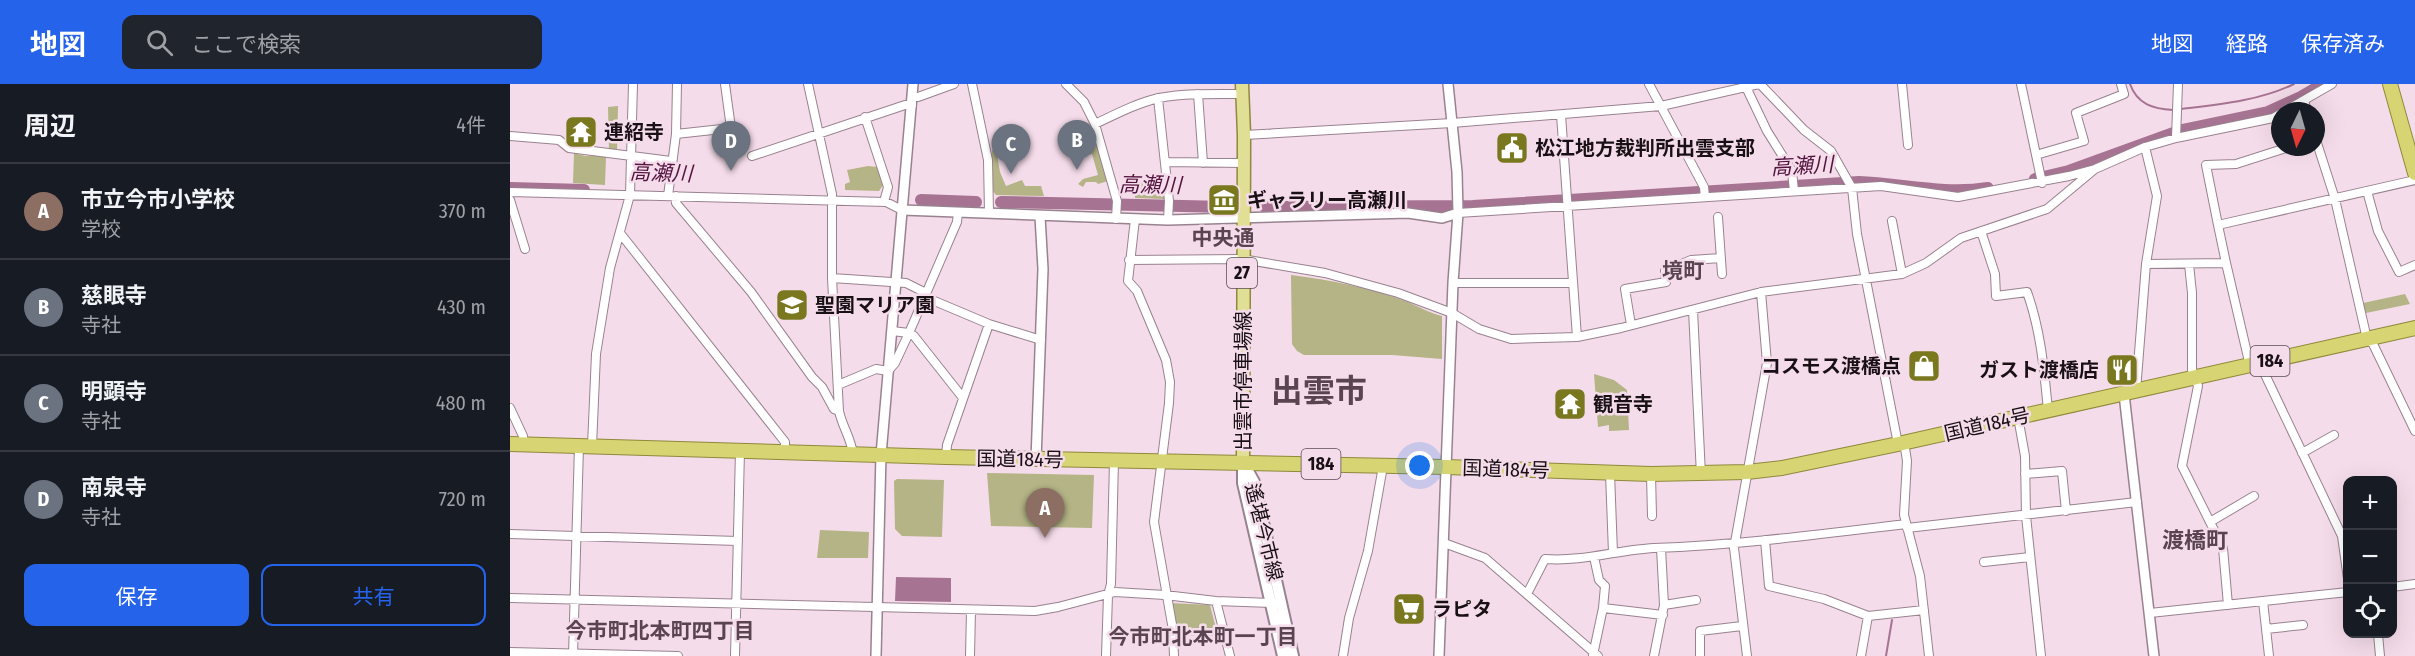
<!DOCTYPE html>
<html lang="ja">
<head>
<meta charset="utf-8">
<style>
  :root { --surface:#171b24; --page:#20242c; --text:#f1f3f6; --muted:#9ea1a6; --line:#363941; --accent:#2563eb }
  body { margin:0; font-family:"Fira Sans Condensed","Noto Sans JP",sans-serif; background:var(--page); color:var(--text) }
  .controls { position:absolute; right:18px; bottom:18px; display:grid; overflow:hidden; border-radius:12px; box-shadow:0 6px 24px #0002 }
  .controls button { width:54px; height:54px; display:grid; place-items:center; padding:0; border:0; border-bottom:2px solid var(--line); background:var(--surface); color:var(--text); font:30px sans-serif }
  .compass { position:absolute; left:1761px; top:18px; width:54px; height:54px; border-radius:50%; background:var(--surface); box-shadow:0 6px 24px #0002; rotate:185deg }
  .you { position:absolute; left:910px; top:382px; width:21px; height:21px; margin:-15px; border:4px solid #fff; border-radius:50%; background:#1a73e8; box-shadow:0 0 0 9px #1a73e833 }
  .badge { display:grid; place-items:center; width:39px; height:39px; border-radius:50%; background:var(--accent); color:#fff; font-size:20px; font-weight:700 }
  .pin { position:absolute; translate:-50% -50px; filter:drop-shadow(0 2px 3px #0008) }
  .pin::after { content:''; position:absolute; top:32px; width:21px; height:18px; background:inherit; clip-path:polygon(0 0,100% 0,50% 100%) }
  .list { margin:0; padding:0; list-style:none }
  h2 { display:flex; justify-content:space-between; align-items:center; height:78px; margin:0; padding:0 24px; font-size:26px }
  h2 small { font-size:20px; font-weight:400; color:var(--muted) }
  .list li { display:grid; grid-template-columns:39px 1fr auto; gap:18px; align-items:center; box-sizing:border-box; height:96px; padding:0 24px; border-top:2px solid var(--line) }
  .list b { display:block; font-size:22px; white-space:nowrap }
  .list p { margin:0; font-size:20px; white-space:nowrap; color:var(--muted) }
  .list em { font-size:20px; font-style:normal; color:var(--muted) }
  .actions { display:flex; gap:12px; padding:18px 24px }
  .actions a { flex:1; padding:14px 0; border:2px solid var(--accent); border-radius:12px; text-align:center; font-size:21px; color:var(--accent) }
  .actions .main { background:var(--accent); color:#fff }
  .icon { flex:none; width:33px; height:33px; fill:none; stroke:currentColor; stroke-width:2; stroke-linecap:round; stroke-linejoin:round }
  .map { position:relative; flex:none; width:1905px; height:572px; overflow:hidden }
  header { display:flex; align-items:center; gap:36px; box-sizing:border-box; height:84px; padding:0 30px; background:var(--accent); color:#fff }
  header strong { font-size:28px }
  nav { display:flex; gap:33px; margin-inline-start:auto; font-size:21px }
  .search { width:420px; height:54px; background:var(--page); display:flex; align-items:center; gap:15px; box-sizing:border-box; padding:0 21px; border-radius:12px; color:var(--muted); font-size:22px }
  main { display:flex }
  aside { flex:1; background:var(--surface) }
  .map>svg:first-child { display:block }
  .green { fill:#b4b486 }
  .water { fill:#a77392 }
  .lines { fill:none; stroke-linecap:round; stroke-linejoin:round }
  .stream { stroke:#a77392; stroke-width:2 }
  .river { stroke:#a77392; stroke-width:12 }
  .minor-casing { stroke:#99828f; stroke-width:10 }
  .tertiary-casing { stroke:#99828f; stroke-width:12 }
  .secondary-casing { stroke:#99828f; stroke-width:14 }
  .primary-casing { stroke:#8e893b; stroke-width:15 }
  .trunk-casing { stroke:#8e893b; stroke-width:16 }
  .minor { stroke:#fff; stroke-width:8 }
  .tertiary { stroke:#fff; stroke-width:9 }
  .secondary { stroke:#fff; stroke-width:10 }
  .primary { stroke:#e1df96; stroke-width:12 }
  .trunk { stroke:#d7d473; stroke-width:14 }
  .labels { text-anchor:middle; stroke-width:5; stroke-linejoin:round; paint-order:stroke }
  .shield { fill:#f5dcea; stroke:#5a4d54; stroke-width:1.5 }
  .shield-label { font-size:18px; font-weight:bold; fill:#181014 }
  .poi-label { font-size:20px; font-weight:bold; fill:#181014; stroke:#f5dcea; text-anchor:start }
  .street-label { font-size:20px; fill:#181014; stroke:#f5dcea }
  .water-label { font-size:21px; font-style:italic; fill:#541440; stroke:#f5dcea }
  .neighbourhood-label { font-size:21px; font-weight:bold; fill:#594450; stroke:#f5dcea }
  .quarter-label { font-size:22px; font-weight:bold; fill:#594450; stroke:#f5dcea }
  .town-label { font-size:32px; font-weight:bold; fill:#594450; stroke:#f5dcea }
</style>
</head>
<body>
<header>
<strong>地図</strong>
<div class="search"><svg class="icon" aria-label="search" viewBox="0 0 24 24"><circle cx="10" cy="10" r="6"/><path d="M15 15l6 6"/></svg>ここで検索</div>
<nav><a>地図</a><a>経路</a><a>保存済み</a></nav>
</header>
<main>
<aside>
<h2>周辺<small>4件</small></h2>
<ul class="list">
<li><span class="badge" style="background:#8d6e63">A</span><div><b>市立今市小学校</b><p>学校</p></div><em>370 m</em></li>
<li><span class="badge" style="background:#6b7280">B</span><div><b>慈眼寺</b><p>寺社</p></div><em>430 m</em></li>
<li><span class="badge" style="background:#6b7280">C</span><div><b>明顕寺</b><p>寺社</p></div><em>480 m</em></li>
<li><span class="badge" style="background:#6b7280">D</span><div><b>南泉寺</b><p>寺社</p></div><em>720 m</em></li>
</ul>
<div class="actions"><a class="main">保存</a><a>共有</a></div>
</aside>
<div class="map">
<svg width="1905" height="572" viewBox="0 0 1905 572">
  <rect width="100%" height="100%" fill="#f5dcea"/>
  <path class="green" d="M108,22L107,67H99L98,23Z
    M580,42L598,97L588,100L586,98H576L573,103L568,100L573,95L588,91L582,70L572,72L569,65H561L557,54Z
    M486,65L490,88L496,102L512,96L515,102H531L534,112L486,111L483,107L482,66Z
    M64,69L75,72H96L95,101L63,99Z
    M358,82L367,83L373,101L369,107L335,106V100L340,98L337,86Z
    M649,92L655,115L625,114V107L632,96Z
    M781,191C820,196 862,204 898,218C910,223 919,229 932,232V275L882,271H794L787,267L782,260Z
    M1895,210L1900,220L1856,229L1853,219Z
    M1084,290L1104,296L1117,306L1119,346L1099,347V341L1088,343Z
    M477,389L584,391L582,444L481,442Z
    M387,395L434,396L432,453L392,452L385,445L384,397Z
    M310,446L359,448L358,474H307Z
    M661,519L700,521L708,552L668,551Z"/>
  <path class="water" d="M386,493L441,494V518L385,517Z"/>
  <g class="lines">
    <path class="stream" d="M1620,0C1627,20 1643,25 1663,26C1703,21 1747,18 1784,0
      M1376,572L1382,536"/>
    <path class="river" d="M1525,95L1559,87L1672,46L1758,28L1791,13L1813,0
      M0,104L74,106
      M411,116L466,118
      M491,118L717,123
      M755,123L963,122L1349,98C1393,100 1434,111 1478,104"/>
    <g class="minor-casing">
      <path id="minor" d="M298,0L322,110V194L329,327C332,342 341,354 343,370
        M462,0L478,76L479,129
        M556,0L574,18L585,40L607,117L606,135
        M1139,0L1194,103L1195,113
        M1250,0L1294,46L1321,67L1342,104L1347,150L1388,360L1395,364L1397,377L1394,431L1410,492L1419,572
        M1392,0L1398,61
        M1511,0L1532,99
        M1236,3L1257,47L1282,87L1284,107
        M688,10L693,79
        M402,13H408L444,0
        M648,14L659,117L658,136
        M1794,17L1797,27
        M1775,27L1822,0
        M1051,31L1067,253
        M355,33L378,103L374,118
        M585,40C606,30 627,19 649,14C677,9 705,10 733,10
        M166,50L221,44L215,0
        M734,51L942,39L1151,22L1249,0
        M0,52L49,56L59,64L161,77
        M1666,54L1668,0
        M1806,56L1825,115L1857,255L1863,260L1905,347
        M1526,71L1574,57L1566,29L1614,10L1611,0
        M242,72L395,21H402
        M656,78L734,79
        M1857,107L1868,147L1889,188L1905,181
        M0,108L376,118L392,126
        M158,112L166,50L167,0
        M166,112V119L241,208L302,293L312,303L324,325L329,327
        M0,116L15,165
        M948,129L1371,102L1448,113L1559,92L1585,85L1635,63L1666,54L1763,34L1770,30
        M1208,133L1212,190
        M625,135L618,197L627,207L656,276L660,298L659,319L644,438L663,546L664,572
        M1382,137L1392,190
        M1708,141L1696,81L1726,80L1779,63
        M1471,147L1485,190L1486,212L1517,208C1531,247 1534,286 1538,326
        M110,149L275,358V369
        M619,176L732,175L815,189L888,209L942,229L969,245L1001,255L1067,253L1111,244L1251,208L1392,190L1416,179L1451,154L1537,125L1585,85
        M1716,179L1740,282
        M1636,180L1716,179L1708,141L1905,96
        M1679,180L1682,209V286L1688,302L1672,382L1713,464L1718,521
        M322,194L396,199L416,209
        M943,199H1063
        M415,213L479,240L531,256
        M1183,226L1191,391
        M1121,241L1115,205L1156,198L1155,187L1181,176L1211,174
        M382,247L399,249L447,138L448,128
        M1750,280L1832,452L1838,495
        M328,301L366,285L378,287L385,279L399,249L404,252L453,314
        M1626,307L1636,180L1647,112L1635,63
        M0,324L13,352L14,361
        M1508,333L1515,372L1516,432L1531,572
        M82,362L86,270L100,184L120,111L123,0
        M1792,369L1824,351
        M436,373L437,361L479,240
        M1100,389L1103,469
        M1141,390L1142,432
        M1515,390L1552,387L1556,427
        M1700,438L1744,412
        M1397,444L1627,418
        M0,450L228,457
        M1255,456L1259,502L1314,515L1358,532L1414,526
        M934,459L975,474L1088,572
        M1474,478L1520,473
        M1882,503L1905,500
        M1017,510L1035,475C1072,478 1107,466 1144,464C1229,461 1312,450 1396,440
        M0,514L525,527L548,523L605,508L655,511L706,517L764,519
        M706,517L720,572
        M1753,517L1759,572
        M1154,521L1186,516
        M1093,524L1153,531
        M1640,529L1838,508
        M1756,545L1793,541
        M1868,550L1870,572
        M0,568L168,572
        M1083,571L1093,524L1095,502L1089,496L1084,473
        M63,572L69,362
        M225,572L230,367
        M460,572L461,526
        M596,572L598,511L601,500L604,377
        M833,572L839,534L858,467L873,382
        M1144,572L1154,521L1151,464
        M1190,572V547L1232,542
        M1237,572L1224,464L1257,279L1251,208
        M1351,572L1358,532"/>
    </g>
    <g class="tertiary-casing">
      <path id="tertiary" d="M392,126L658,136L898,129L932,134L948,129
        M1614,310L1644,572
        M526,376L533,185L530,132
        M366,572L371,371L403,0
        M929,572L943,199L948,129L947,88L938,0"/>
    </g>
    <g class="secondary-casing">
      <path id="secondary" d="M733,378L744,398L783,572
        M733,379V399L773,572"/>
    </g>
    <g class="primary-casing">
      <path id="primary" d="M732,0L734,51L733,378"/>
    </g>
    <g class="trunk-casing">
      <path id="trunk" d="M1880,0L1905,89
        M0,360L436,373L936,383L1141,390L1237,388L1272,384L1388,360L1905,244"/>
    </g>
    <use href="#minor" class="minor"/>
    <use href="#tertiary" class="tertiary"/>
    <use href="#secondary" class="secondary"/>
    <use href="#primary" class="primary"/>
    <use href="#trunk" class="trunk"/>
  </g>
  <defs>
    <g id="temple-square" transform="scale(1.725)"><rect x="-9" y="-9" width="18" height="18" rx="4" fill="#7a781e" stroke="#f5dcea"/><path d="M0-6L5-2H3V0L6.5 2.5H4V6H1.5V3h-3V6H-4V2.5H-6.5L-3 0V-2H-5Z" fill="#fff"/></g>
    <g id="civic-square" transform="scale(1.725)"><rect x="-9" y="-9" width="18" height="18" rx="4" fill="#7a781e" stroke="#f5dcea"/><path d="M-.6-6.5H3V-4.5H.6V-3L4-1V1h2V6H-6V1h2V-1L-.6-3ZM-1.2 2.5V6h2.4V2.5Z" fill="#fff"/></g>
    <g id="museum-square" transform="scale(1.725)"><rect x="-9" y="-9" width="18" height="18" rx="4" fill="#7a781e" stroke="#f5dcea"/><path d="M0-6L6-3V-2H-6V-3ZM-5-1h2V3h-2ZM-1-1h2V3h-2ZM3-1h2V3H3ZM-6 4H6V6H-6Z" fill="#fff"/></g>
    <g id="school-square" transform="scale(1.725)"><rect x="-9" y="-9" width="18" height="18" rx="4" fill="#7a781e" stroke="#f5dcea"/><path d="M0-5L7-2L0 1L-7-2ZM-4 1L0 2.5L4 1V4Q0 6-4 4Z" fill="#fff"/></g>
    <g id="shop-square" transform="scale(1.725)"><rect x="-9" y="-9" width="18" height="18" rx="4" fill="#7a781e" stroke="#f5dcea"/><path d="M-5-2.5h2.3a2.7 3.5 0 0 1 5.4 0H5L5.5 6h-11ZM-1.5-2.5h3a1.5 2.3 0 0 0-3 0Z" fill="#fff"/></g>
    <g id="restaurant-square" transform="scale(1.725)"><rect x="-9" y="-9" width="18" height="18" rx="4" fill="#7a781e" stroke="#f5dcea"/><path d="M-5-6h1v4h1v-4h1v4h1v-4h1v5L-1.5 .5V6h-2V.5L-5-1ZM5-6V6H3V1.5H1.5Q1.5-4 5-6Z" fill="#fff"/></g>
    <g id="supermarket-square" transform="scale(1.725)"><rect x="-9" y="-9" width="18" height="18" rx="4" fill="#7a781e" stroke="#f5dcea"/><path d="M-6-5.5h2.5l.6 2H6L4.5 2H-2.5L-4.4-4H-6ZM-1.5 3.2a1.3 1.3 0 1 0 .1 0ZM3 3.2a1.3 1.3 0 1 0 .1 0Z" fill="#fff"/></g>
  </defs>
  <g fill-rule="evenodd">
    <use href="#temple-square" x="71" y="48"/>
    <use href="#civic-square" x="1002" y="64"/>
    <use href="#museum-square" x="714" y="116"/>
    <use href="#school-square" x="282" y="221"/>
    <use href="#shop-square" x="1414" y="282"/>
    <use href="#restaurant-square" x="1612" y="286"/>
    <use href="#temple-square" x="1060" y="320"/>
    <use href="#supermarket-square" x="899" y="525"/>
  </g>
  <g class="labels">
    <g class="shield">
      <rect x="717" y="174" width="30" height="30" rx="4.5"/>
      <rect x="1740.5" y="262" width="39" height="30" rx="4.5"/>
      <rect x="791.5" y="365" width="39" height="30" rx="4.5"/>
    </g>
    <g class="shield-label">
      <text x="732" y="195">27</text>
      <text x="1760" y="283">184</text>
      <text x="811" y="386">184</text>
    </g>
    <g class="poi-label">
      <text x="94" y="55">連紹寺</text>
      <text x="1025" y="71">松江地方裁判所出雲支部</text>
      <text x="737" y="123">ギャラリー高瀬川</text>
      <text x="305" y="228">聖園マリア園</text>
      <text x="1391" y="289" text-anchor="end">コスモス渡橋点</text>
      <text x="1589" y="293" text-anchor="end">ガスト渡橋店</text>
      <text x="1083" y="327">観音寺</text>
      <text x="922" y="532">ラピタ</text>
    </g>
    <g class="street-label">
      <text transform="translate(733 297) rotate(-90)" y="7">出雲市停車場線</text>
      <text transform="translate(1477 340) rotate(-13)" y="7">国道184号</text>
      <text transform="translate(510 375) rotate(1)" y="7">国道184号</text>
      <text transform="translate(996 385) rotate(2)" y="7">国道184号</text>
      <text transform="translate(754 448) rotate(76)" y="7">遙堪今市線</text>
    </g>
    <g class="water-label">
      <text transform="translate(1292 82) rotate(-3)" y="7">高瀬川</text>
      <text transform="translate(151 89) rotate(2)" y="7">高瀬川</text>
      <text transform="translate(640 101) rotate(1)" y="7">高瀬川</text>
    </g>
    <g class="neighbourhood-label">
      <text x="713" y="161">中央通</text>
      <text x="1173" y="194">境町</text>
      <text x="150" y="554">今市町北本町四丁目</text>
      <text x="693" y="560">今市町北本町一丁目</text>
    </g>
    <g class="quarter-label">
      <text x="1685" y="464">渡橋町</text>
    </g>
    <g class="town-label">
      <text x="809" y="318">出雲市</text>
    </g>
  </g>
</svg>
<div class="controls">
<button>+</button>
<button>−</button>
<button><svg class="icon" aria-label="locate" viewBox="0 0 24 24"><circle cx="12" cy="12" r="6"/><path d="M12 2v4M12 18v4M2 12h4M18 12h4"/></svg></button>
</div>
<svg class="compass" viewBox="-18 -18 36 36"><path d="M0-13l5 13h-10z" fill="#e53935"/><path d="M0 13l5-13h-10z" fill="#9ea1a6"/></svg>
<div class="you"></div>
<div class="pin badge" style="left:535px;top:454px;background:#8d6e63">A</div>
<div class="pin badge" style="left:567px;top:86px;background:#6b7280">B</div>
<div class="pin badge" style="left:501px;top:90px;background:#6b7280">C</div>
<div class="pin badge" style="left:221px;top:87px;background:#6b7280">D</div>
</div>
</main>
</body>
</html>
